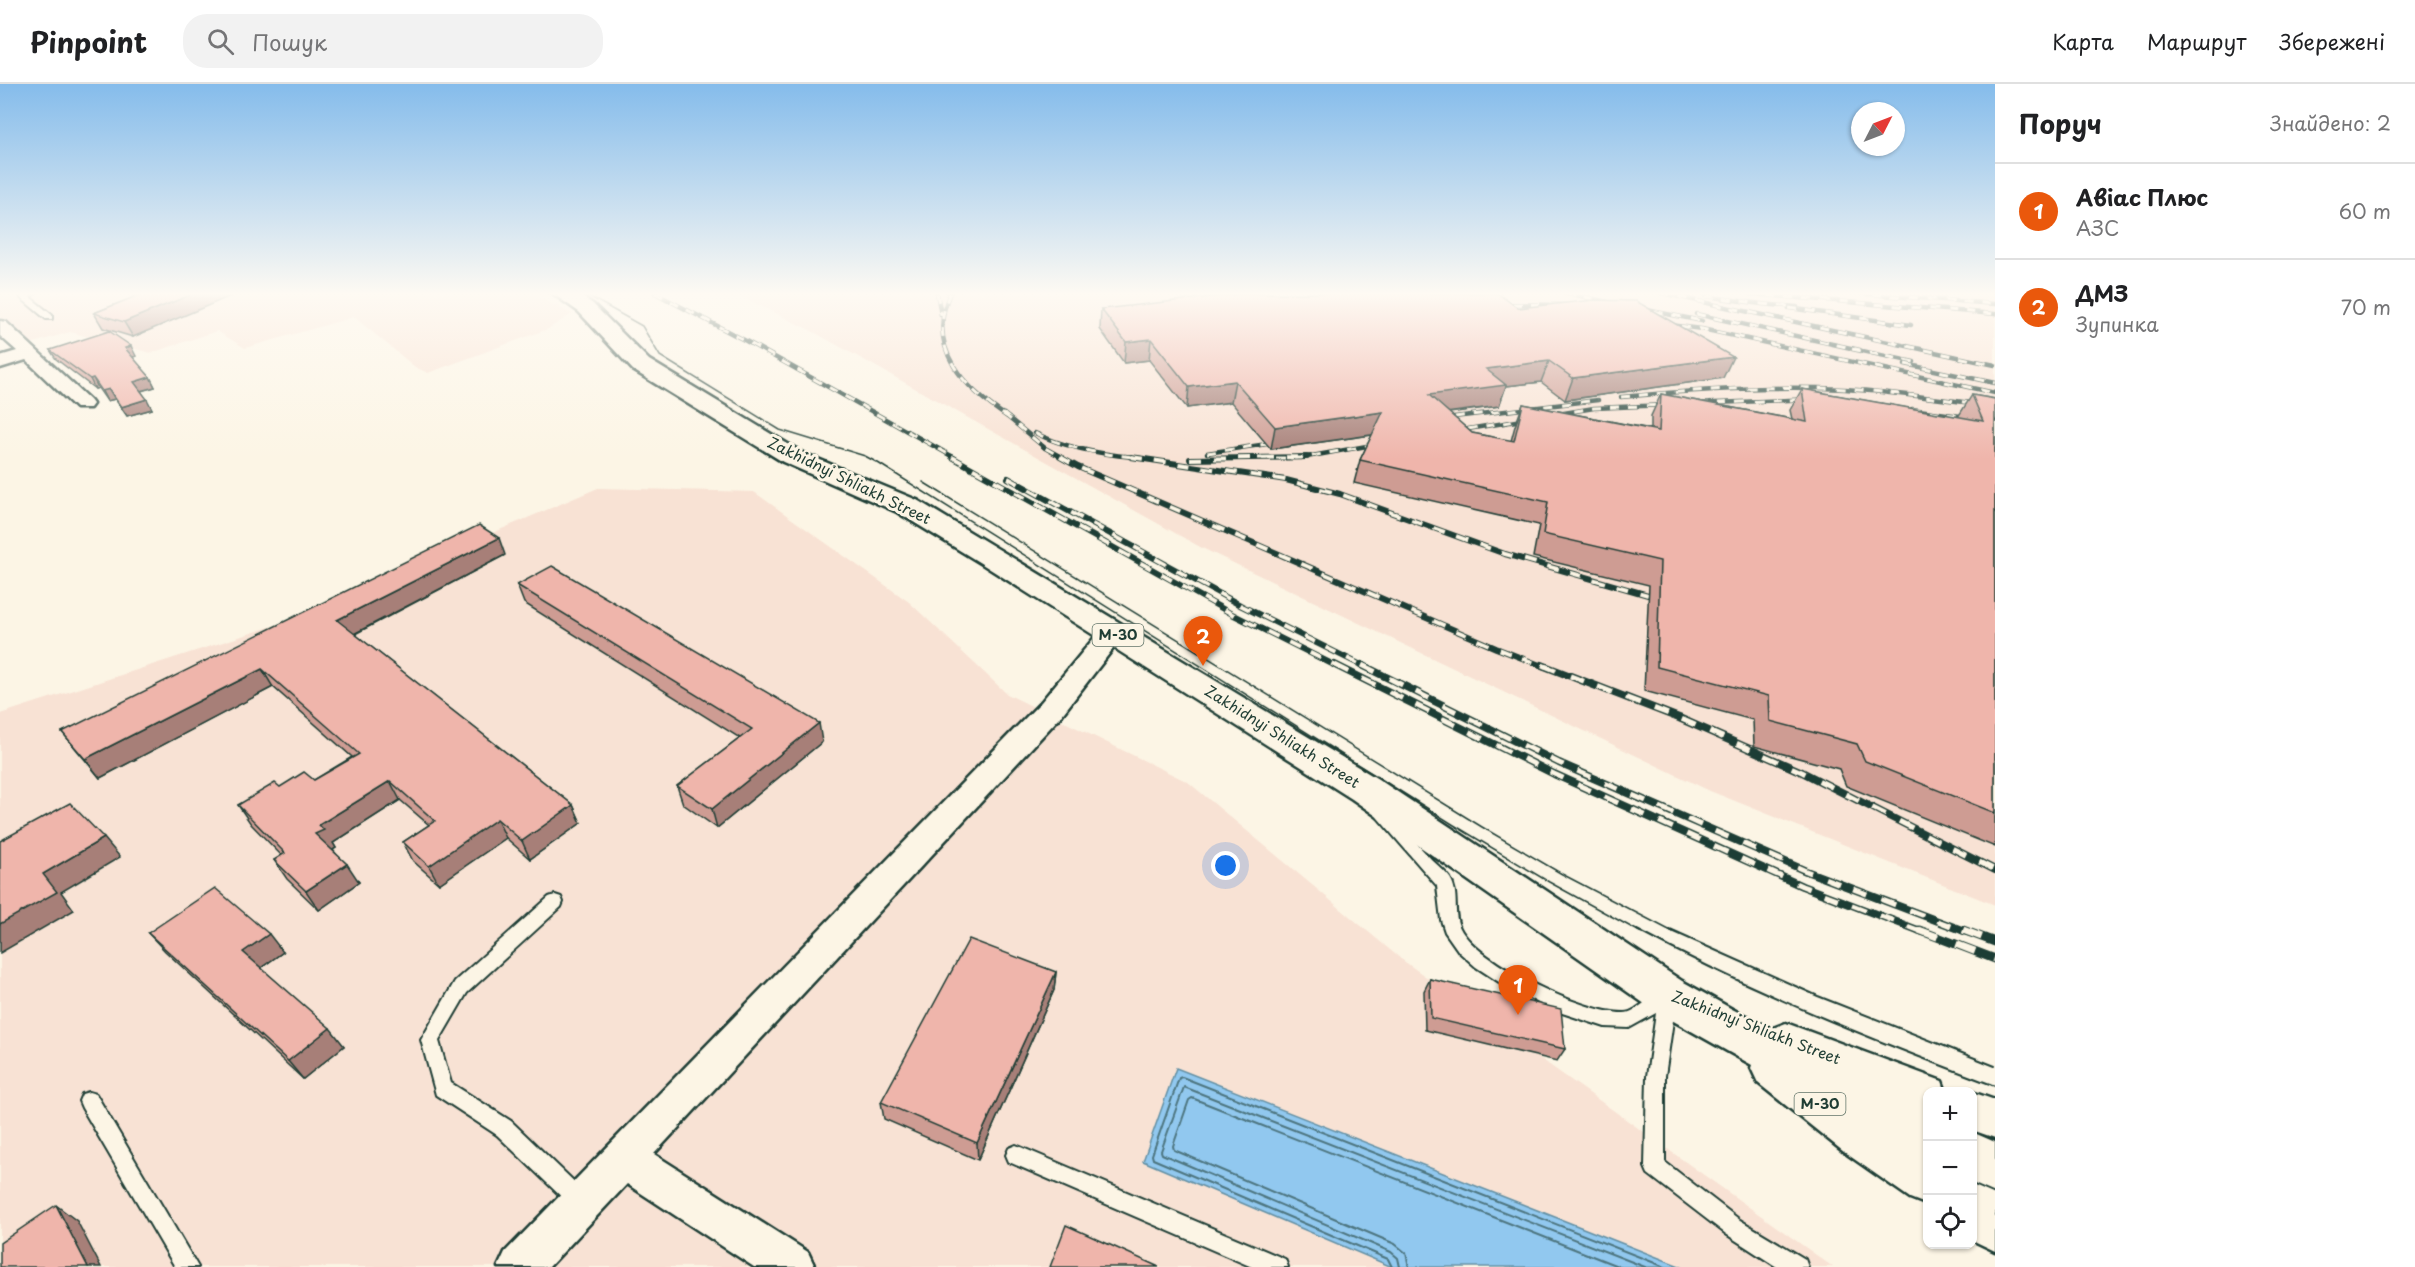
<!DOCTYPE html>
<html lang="uk">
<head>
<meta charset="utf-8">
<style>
  :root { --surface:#fff; --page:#f2f2f2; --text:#202124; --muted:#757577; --line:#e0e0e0; --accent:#ea580c }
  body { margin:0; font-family:"Playpen Sans",sans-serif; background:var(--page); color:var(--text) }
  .controls { position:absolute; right:18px; bottom:18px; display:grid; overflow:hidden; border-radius:12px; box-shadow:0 2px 4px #0004 }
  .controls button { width:54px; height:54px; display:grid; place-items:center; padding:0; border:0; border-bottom:2px solid var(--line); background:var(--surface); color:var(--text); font:30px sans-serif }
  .compass { position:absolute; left:1851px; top:18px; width:54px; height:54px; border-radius:50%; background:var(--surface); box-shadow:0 2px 4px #0004; rotate:48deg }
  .you { position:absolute; left:1226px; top:782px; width:21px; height:21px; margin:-15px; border:4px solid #fff; border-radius:50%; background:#1a73e8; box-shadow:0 0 0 9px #1a73e833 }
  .badge { display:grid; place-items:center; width:39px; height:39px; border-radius:50%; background:var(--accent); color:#fff; font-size:20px; font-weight:700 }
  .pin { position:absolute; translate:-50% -50px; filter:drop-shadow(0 2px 3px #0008) }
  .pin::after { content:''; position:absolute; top:32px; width:21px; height:18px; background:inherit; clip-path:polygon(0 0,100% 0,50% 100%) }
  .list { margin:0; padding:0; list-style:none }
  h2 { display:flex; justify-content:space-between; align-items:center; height:78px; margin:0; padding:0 24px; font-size:26px }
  h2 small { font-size:20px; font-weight:400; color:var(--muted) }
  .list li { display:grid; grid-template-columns:39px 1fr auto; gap:18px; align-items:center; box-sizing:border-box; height:96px; padding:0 24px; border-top:2px solid var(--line) }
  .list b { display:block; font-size:22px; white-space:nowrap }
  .list p { margin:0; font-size:20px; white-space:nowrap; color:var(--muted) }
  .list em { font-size:20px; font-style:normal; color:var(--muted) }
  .icon { flex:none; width:33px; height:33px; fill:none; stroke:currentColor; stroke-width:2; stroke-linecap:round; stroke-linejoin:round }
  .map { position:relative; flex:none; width:1995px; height:1183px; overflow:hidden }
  header { display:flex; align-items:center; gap:36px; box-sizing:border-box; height:84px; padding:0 30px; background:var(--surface); border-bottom:2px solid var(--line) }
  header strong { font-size:28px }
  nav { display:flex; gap:33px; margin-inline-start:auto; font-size:21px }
  .search { width:420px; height:54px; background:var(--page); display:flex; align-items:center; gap:15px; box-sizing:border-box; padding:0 21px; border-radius:24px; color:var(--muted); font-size:22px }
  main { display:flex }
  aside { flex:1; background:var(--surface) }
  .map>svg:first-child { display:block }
  .built { fill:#f8e2d4 }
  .water { fill:#91c8ef; stroke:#6390a4; stroke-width:1.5 }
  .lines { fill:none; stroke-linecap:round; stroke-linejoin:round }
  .shore { stroke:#4d757f; stroke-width:2 }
  .service-casing { stroke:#1f3d34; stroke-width:4 }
  .minor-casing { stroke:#1f3d34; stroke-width:5 }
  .trunk-casing { stroke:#1f3d34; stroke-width:5 }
  .service { fill:#fcf5e5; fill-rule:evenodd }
  .minor { fill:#fcf5e5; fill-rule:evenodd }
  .trunk { fill:#fcf5e5; fill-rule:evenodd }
  .tram-far1 { stroke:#1f3d34; stroke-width:1.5 }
  .tram { stroke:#1f3d34; stroke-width:2 }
  .rail-far3-casing { stroke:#1f3d34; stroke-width:4.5 }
  .rail-far2-casing { stroke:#1f3d34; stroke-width:6 }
  .rail-far1-casing { stroke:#1f3d34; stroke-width:8 }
  .rail-casing { stroke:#1f3d34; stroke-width:9 }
  .rail-far3 { stroke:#fcf5e5; stroke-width:3; stroke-dasharray:9; stroke-linecap:butt }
  .rail-far2 { stroke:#fcf5e5; stroke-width:4; stroke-dasharray:12; stroke-linecap:butt }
  .rail-far1 { stroke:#fcf5e5; stroke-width:5; stroke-dasharray:15; stroke-linecap:butt }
  .rail { stroke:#fcf5e5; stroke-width:7; stroke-dasharray:20; stroke-linecap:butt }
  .wall { fill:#ce9c93; stroke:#1f3d34; stroke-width:1.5 }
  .shaded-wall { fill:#a77f78; stroke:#1f3d34; stroke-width:1.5 }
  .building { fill:#efb5ab; stroke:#1f3d34; stroke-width:1.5 }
  .labels { text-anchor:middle; stroke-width:6; stroke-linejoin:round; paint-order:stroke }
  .shield { fill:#fcf5e5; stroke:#617469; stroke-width:1.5 }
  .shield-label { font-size:14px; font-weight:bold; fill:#1f3d34 }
  .street-label { font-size:15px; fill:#1f3d34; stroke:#fcf5e5 }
</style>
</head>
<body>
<header>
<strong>Pinpoint</strong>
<div class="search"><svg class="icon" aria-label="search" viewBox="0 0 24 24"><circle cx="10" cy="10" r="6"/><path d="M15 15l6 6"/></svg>Пошук</div>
<nav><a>Карта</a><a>Маршрут</a><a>Збережені</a></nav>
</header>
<main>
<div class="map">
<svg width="1995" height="1183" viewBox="0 0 1995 1183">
  <rect width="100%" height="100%" fill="#fcf5e5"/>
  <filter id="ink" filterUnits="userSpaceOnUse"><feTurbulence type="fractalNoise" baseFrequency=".0167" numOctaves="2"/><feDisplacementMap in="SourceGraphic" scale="12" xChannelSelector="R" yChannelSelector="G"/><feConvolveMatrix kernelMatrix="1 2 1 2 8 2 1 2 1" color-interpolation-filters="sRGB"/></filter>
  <g filter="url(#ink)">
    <path class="built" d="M0,209H531L572,230L548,245L428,289L415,283L354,233L245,264L217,247L151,269L70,248L30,260L0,233Z
      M734,209H1995V821L1710,707L1202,464L810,246Z
      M598,404L754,408L909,518L1007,610L1188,698L1401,875L1833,1183H0V630L279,540Z"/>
    <path class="water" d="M1176,984L1682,1183H1392L1143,1077Z"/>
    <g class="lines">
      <path class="shore" d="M1392,1183L1388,1175L1153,1075L1152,1071L1179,994L1182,993L1665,1183
        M1400,1183L1398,1174L1391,1168L1162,1070L1161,1067L1184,1003L1645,1183
        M1409,1183L1406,1169L1395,1160L1174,1066L1173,1062L1189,1016L1192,1014L1620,1183"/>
      <g class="service-casing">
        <path id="service" d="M23,209H36L30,213L52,231V235H46L21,214L20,212Z
          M1383,724L1388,726C1401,743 1416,759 1431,775C1437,781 1445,787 1450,794C1460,810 1452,828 1460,844C1478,880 1584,929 1624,929C1637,929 1650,911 1663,906L1673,910L1676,916L1665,992V1078L1740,1136L1805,1175L1808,1183H1777L1726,1150L1648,1090L1645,1083L1647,992L1656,929L1629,944L1605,943L1550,925L1499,898L1476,883L1459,868L1445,848L1441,836L1437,802L1378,734L1375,730L1378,726Z
          M555,811L561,813L563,818L561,823L467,909L439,957L451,999L511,1037L586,1109L589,1116L586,1123L579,1126L572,1123L497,1051L436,1011L421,956L455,897L549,813Z
          M89,1008L96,1010L198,1183H175L82,1024L79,1017L82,1010Z
          M1016,1061L1285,1175L1288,1183H1252L1009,1078L1006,1071L1009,1064Z"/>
      </g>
      <g class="minor-casing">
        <path id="minor" d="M0,237L6,238L90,316L93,320L90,324H76L26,276L0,284V272L17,267L0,252Z
          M1113,540L1122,542L1126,548L1061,632L654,1070L808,1168L815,1183H754L627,1100L549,1183H498L505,1168L1041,618L1104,542Z
          M1786,939L1942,997L1946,1008H1928V1028L1773,968L1768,956L1773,944Z
          M1972,1008L1995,1016V1054L1972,1046Z"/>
      </g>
      <g class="trunk-casing">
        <path id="trunk" d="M552,209H577L593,220L649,276L801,368L917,416L1378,695L1682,897L1732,925L1928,1023V1121L1910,1114L1844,1068L1758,999L1751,984L1752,981L1652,925L1352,715L982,480L897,428L783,378L633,286L579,228Z
          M1972,1048L1995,1058V1109L1972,1099Z
          M1972,1101L1995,1111V1167L1972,1156Z"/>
      </g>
      <use href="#service" class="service"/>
      <use href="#minor" class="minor"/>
      <use href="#trunk" class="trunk"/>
      <path class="tram-far1" d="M583,209L642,242L660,272L780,346L865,372L878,379L1454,741L1549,798L1640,848
        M923,398L1482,743L1562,790L1673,848"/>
      <path class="tram" d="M1637,846C1752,908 1873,956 1995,1002
        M1670,846L1818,912L1995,982"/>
      <g class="rail-far3-casing">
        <path id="rail-far3" d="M655,209L746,257L955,374
          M937,209L941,231
          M950,209C925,265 965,305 1009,334
          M1567,209L1617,220
          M1661,209L1995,281
          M1855,209L1995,220
          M1750,210L1995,230
          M1706,212L1762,220
          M1495,220L1573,221
          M1761,220L1797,223
          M1637,224L1702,237
          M1789,224L1911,241
          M1696,230L1860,266
          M1663,240L1702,245L1995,309
          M1852,265L1914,278
          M1905,280L1995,299
          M1621,313C1695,306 1770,301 1845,305C1895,308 1945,316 1995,322
          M1912,325L1995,337
          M1004,330L1045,364L1063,374
          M1437,335L1598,316
          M1450,348L1594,324L1813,315
          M1035,349C1066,364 1099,370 1133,373
          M1207,369L1267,360
          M1125,372L1141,374
          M1258,374H1301L1372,361"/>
      </g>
      <g class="rail-far2-casing">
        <path id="rail-far2" d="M952,373L1232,530L1338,583
          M1060,373L1078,383L1496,564L1545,583
          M1131,373L1286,396L1340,410L1505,470L1648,511
          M1190,375L1307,373
          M1008,394L1242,522L1365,583"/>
      </g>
      <g class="rail-far1-casing">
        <path id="rail-far1" d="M1335,581L1554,690L1802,802L1923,848
          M1362,581L1559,679L1806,787L1967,848
          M1542,581L1679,634L1802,688L1995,786"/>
      </g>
      <g class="rail-casing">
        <path id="rail" d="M1919,846L1995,875
          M1963,846L1995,858"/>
      </g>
      <use href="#rail-far3" class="rail-far3"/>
      <use href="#rail-far2" class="rail-far2"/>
      <use href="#rail-far1" class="rail-far1"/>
      <use href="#rail" class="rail"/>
    </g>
    <path class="wall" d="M144,209L133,253L103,244L94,229Z
      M1518,224L1723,294L1565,316L1541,298L1506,302L1499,322L1449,329L1472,349L1511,357L1515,342L1523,320L1651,345V332L1661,310L1792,335L1790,326L1802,305L1958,333L1972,311L1995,315V763L1846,702L1839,685L1754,662L1753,636L1644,607L1649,501L1533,473L1539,441L1354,399L1360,376L1372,351L1271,365L1231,318L1187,324L1149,276L1124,279L1100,245L1101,225Z
      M50,266L136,272L132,273L150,293L155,303L141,307L152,325L127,332L115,315L107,317L98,304L95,305L56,275Z
      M505,471L355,550L573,721L581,739L530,775L506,754L439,800L413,777L403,758L429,741L400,716L333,759L336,764L333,766L359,798L319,826L287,795L274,776L282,772L251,740L238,721L280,703L314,696L352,673L273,603L100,694L62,648Z
      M517,501L822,658L717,744L683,720L677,702L740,654L524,519Z
      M148,849L283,868L261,884L344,962L303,995L165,867Z
      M1056,888L1054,906L978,1076L884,1035L881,1018Z
      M1430,895L1565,965L1557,977L1425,946L1424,907Z"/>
    <path class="shaded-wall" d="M195,209H238L133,253L124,238Z
      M1151,255L1149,276L1124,279L1126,258Z
      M131,262L136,272L130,274L125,264Z
      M1733,273L1723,294L1565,316L1573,294Z
      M1549,277L1541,298L1506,302L1499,322L1423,332L1429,311L1486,285Z
      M150,293L155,303L140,307L134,298Z
      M93,294L98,304L95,305L90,295Z
      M1235,297L1231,318L1187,324L1189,303Z
      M109,305L115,315L107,317L102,307Z
      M147,315L152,325L127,332L121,323Z
      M1383,328L1378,350L1271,365L1275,343Z
      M499,454L505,471L346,554L337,536Z
      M262,585L273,603L100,694L85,675Z
      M819,639L822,658L717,744L712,725Z
      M390,697L400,716L333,759L336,764L328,769L315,750L319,741Z
      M573,721L581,739L530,775L522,757Z
      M497,735L506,754L439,800L429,782Z
      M104,754L120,773L61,808L74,826L0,869V840L43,790Z
      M347,780L359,798L319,826L306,807Z
      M269,850L283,868L258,886L243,868Z
      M1056,888L1054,906L978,1076L977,1059Z
      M330,944L344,962L303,995L288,977Z
      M56,1121L77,1137L101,1183H88Z"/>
    <path class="building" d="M144,209H195L124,238L94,229Z
      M1247,209H1497L1518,224L1594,216L1636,217L1733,273L1573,294L1549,277L1486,285L1506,301L1429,311L1472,349L1514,357L1523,320L1659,347L1661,310L1807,338L1802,305L1983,337L1972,311L1995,315V729L1865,677L1857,660L1770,637L1769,612L1657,583L1660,477L1543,450L1548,418L1360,376L1383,328L1275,343L1235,297L1189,303L1151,255L1126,258L1101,225Z
      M109,247L131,262L125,264L150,293L134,298L147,315L121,323L109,305L102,307L93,294L90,295L50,266Z
      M479,441L499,454L337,536L573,721L522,757L497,735L429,782L403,758L435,737L390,697L319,741L324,746L315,750L347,780L306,807L274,776L285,769L238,721L275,699L280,703L304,688L314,696L359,670L262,585L85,675L62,648Z
      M552,482L819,639L712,725L677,702L752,645L517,501Z
      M70,719L104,754L43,790L57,808L0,840V757Z
      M215,804L269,850L243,868L330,944L288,977L148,849Z
      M969,855L1056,888L977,1059L881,1018Z
      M1430,895L1561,925L1565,965L1431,934Z
      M56,1121L88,1183H0V1159Z
      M1066,1141L1159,1183H1050Z"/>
  </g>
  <linearGradient id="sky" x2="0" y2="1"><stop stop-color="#85bceb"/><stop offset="0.56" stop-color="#fefaf3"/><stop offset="1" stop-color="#fefaf3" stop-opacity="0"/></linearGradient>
  <rect width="1995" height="375" fill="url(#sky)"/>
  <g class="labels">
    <g class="shield">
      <rect x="1092.5" y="540" width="51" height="22" rx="4.5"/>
      <rect x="1794.5" y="1009" width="51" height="22" rx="4.5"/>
    </g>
    <g class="shield-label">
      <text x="1118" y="556">М-30</text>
      <text x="1820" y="1025">М-30</text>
    </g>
    <g class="street-label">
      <text transform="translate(849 397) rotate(26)" y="5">Zakhidnyi Shliakh Street</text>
      <text transform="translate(1282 653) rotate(32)" y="5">Zakhidnyi Shliakh Street</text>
      <text transform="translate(1756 944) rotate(21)" y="5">Zakhidnyi Shliakh Street</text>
    </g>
  </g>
</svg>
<div class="controls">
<button>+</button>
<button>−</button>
<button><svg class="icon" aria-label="locate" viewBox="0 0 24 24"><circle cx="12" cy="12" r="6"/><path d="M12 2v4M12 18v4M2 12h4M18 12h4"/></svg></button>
</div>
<svg class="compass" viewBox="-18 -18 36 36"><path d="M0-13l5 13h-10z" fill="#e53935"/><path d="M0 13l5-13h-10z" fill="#757577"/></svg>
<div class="you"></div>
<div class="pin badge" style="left:1518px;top:931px">1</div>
<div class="pin badge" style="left:1203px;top:582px">2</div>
</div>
<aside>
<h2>Поруч<small>Знайдено: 2</small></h2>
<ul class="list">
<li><span class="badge">1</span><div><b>Авіас Плюс</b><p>АЗС</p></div><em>60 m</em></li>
<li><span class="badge">2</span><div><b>ДМЗ</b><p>Зупинка</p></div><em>70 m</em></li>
</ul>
</aside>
</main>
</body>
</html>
